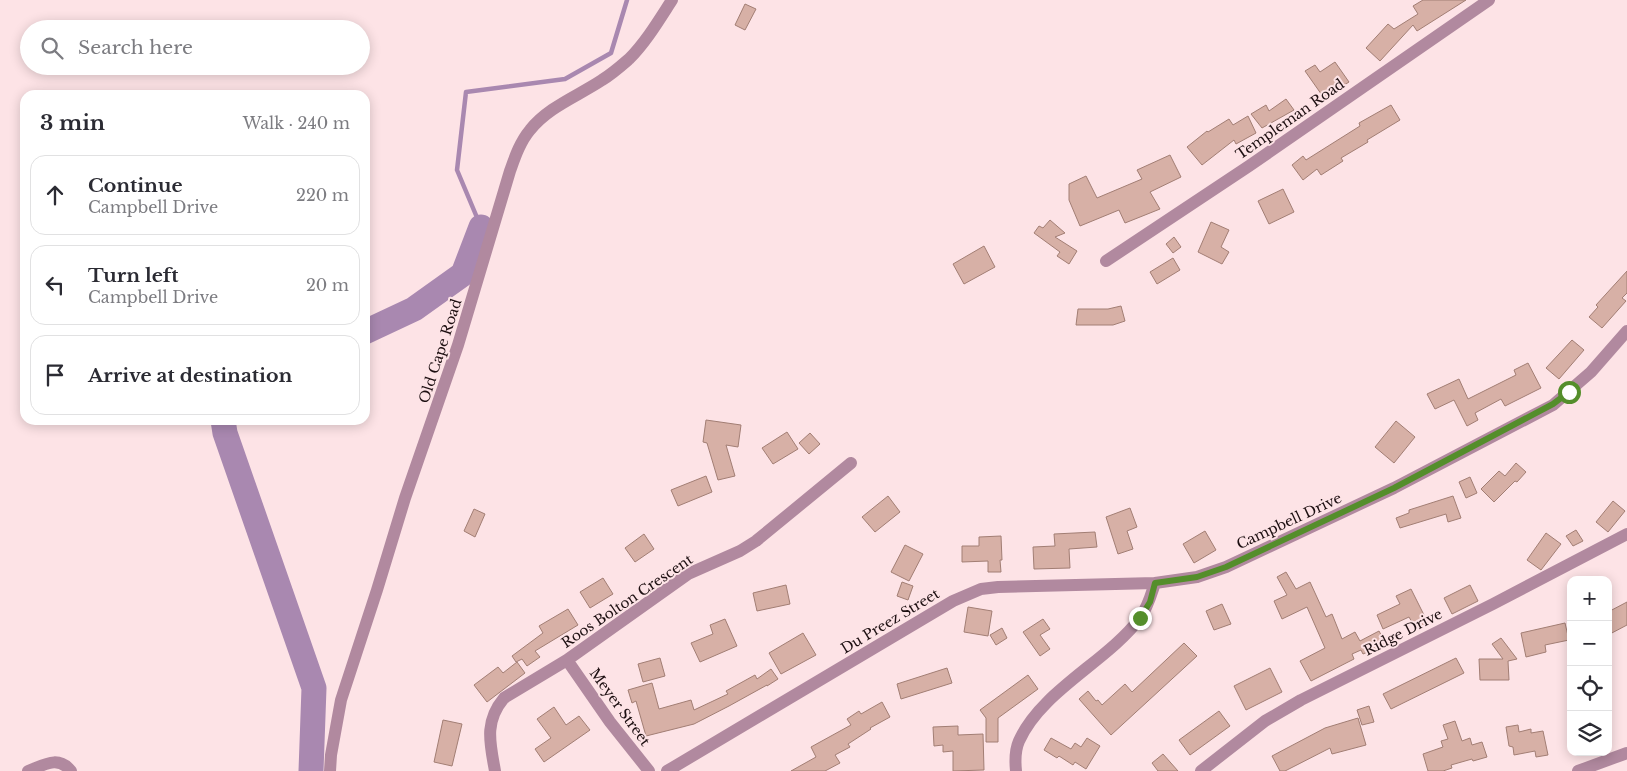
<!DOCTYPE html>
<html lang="en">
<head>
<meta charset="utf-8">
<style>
  :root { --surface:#fff; --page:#f2f2f3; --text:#2b2b33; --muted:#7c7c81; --line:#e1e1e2 }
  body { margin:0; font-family:"Libre Baskerville",serif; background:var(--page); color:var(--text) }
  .controls { position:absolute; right:15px; bottom:15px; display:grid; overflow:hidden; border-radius:10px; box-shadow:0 2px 12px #0003 }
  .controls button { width:45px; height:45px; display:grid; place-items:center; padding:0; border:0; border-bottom:1px solid var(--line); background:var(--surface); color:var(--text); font:25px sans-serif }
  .stop { position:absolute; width:15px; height:15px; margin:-11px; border:4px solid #548e2b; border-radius:50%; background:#fff }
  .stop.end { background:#548e2b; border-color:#fff; box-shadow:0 1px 5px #0008 }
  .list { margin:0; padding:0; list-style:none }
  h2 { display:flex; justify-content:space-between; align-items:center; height:65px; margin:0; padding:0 20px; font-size:21px }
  h2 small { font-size:16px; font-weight:400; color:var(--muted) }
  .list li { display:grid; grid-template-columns:32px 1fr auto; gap:15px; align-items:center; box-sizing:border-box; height:80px; margin:0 10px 10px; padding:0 10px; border:1px solid var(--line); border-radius:15px }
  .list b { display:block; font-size:19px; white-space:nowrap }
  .list p { margin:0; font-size:16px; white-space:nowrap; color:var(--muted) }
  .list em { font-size:16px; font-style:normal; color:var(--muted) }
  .icon { flex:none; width:28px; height:28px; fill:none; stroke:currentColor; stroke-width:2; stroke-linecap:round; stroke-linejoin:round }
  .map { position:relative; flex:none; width:1627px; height:771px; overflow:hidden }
  .search { position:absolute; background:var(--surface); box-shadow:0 2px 12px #0003; left:20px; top:20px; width:350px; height:55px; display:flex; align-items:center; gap:12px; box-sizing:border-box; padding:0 18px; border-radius:28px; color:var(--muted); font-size:19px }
  .panel { position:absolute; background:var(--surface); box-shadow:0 2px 12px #0003; left:20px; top:90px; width:350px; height:335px; border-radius:15px }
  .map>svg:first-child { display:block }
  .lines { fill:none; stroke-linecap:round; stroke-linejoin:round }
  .stream { stroke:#a988b0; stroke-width:4.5 }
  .river { stroke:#a988b0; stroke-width:25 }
  .building { fill:#d7b0a6; stroke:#a27e74 }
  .minor { stroke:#b1899f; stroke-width:12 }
  .tertiary { stroke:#b1899f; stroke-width:12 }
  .route { stroke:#548e2b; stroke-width:6 }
  .labels { text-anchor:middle; stroke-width:4; stroke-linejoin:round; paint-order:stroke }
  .street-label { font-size:14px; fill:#1d0f11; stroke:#fde3e6 }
</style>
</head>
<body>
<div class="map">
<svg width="1627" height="771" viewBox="0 0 1627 771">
  <rect width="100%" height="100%" fill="#fde3e6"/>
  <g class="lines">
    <path class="stream" d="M481,227L457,170L466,92L565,79L611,53L627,0"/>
    <path class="river" d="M365,332L414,309L463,274L481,227
      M223,420L225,433L314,688L311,771"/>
  </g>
  <path class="building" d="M1423,0H1466L1417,31L1413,25L1380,61L1366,48L1388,24L1394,29L1418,14L1413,6Z
    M745,4L756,9L745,30L735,25Z
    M1335,62L1349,82L1324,98L1305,71L1315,65L1320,72Z
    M1286,99L1294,110L1262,128L1251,114L1266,105L1269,111Z
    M1391,105L1400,120L1367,140L1368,142L1341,158L1343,161L1321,175L1317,169L1303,180L1292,165L1303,156L1306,160L1360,126L1359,123Z
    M1248,116L1256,133L1236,144L1234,140L1202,165L1187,147L1207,131L1208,132L1229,119L1233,125Z
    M1170,155L1181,177L1150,192L1160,209L1125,223L1119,210L1080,226L1069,200V184L1086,176L1097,198L1142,179L1137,170Z
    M1283,189L1294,212L1269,224L1258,201Z
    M1050,220L1065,233L1055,237L1077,251L1069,264L1057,256L1060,252L1034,233L1039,226L1043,228Z
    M1211,222L1229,230L1221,247L1229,252L1222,264L1198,252Z
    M1174,237L1181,247L1173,253L1166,244Z
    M984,246L995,267L964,284L953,264Z
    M1173,258L1180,270L1157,284L1150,272Z
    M1627,271V293L1622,298L1626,301L1602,328L1589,317L1598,307L1596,305Z
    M1121,306L1125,321L1113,325H1076L1078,309H1108Z
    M1572,340L1584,350L1559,379L1546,368Z
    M1528,363L1541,388L1505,406L1501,399L1475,413L1478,420L1467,426L1454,400L1435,409L1427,394L1459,379L1468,399L1516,375L1514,370Z
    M706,420L741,425L738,447L726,445L735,476L718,480L707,443L703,442Z
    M1396,421L1415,437L1394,463L1375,447Z
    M787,432L798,449L773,464L762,448Z
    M810,433L820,444L809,454L799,443Z
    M1516,463L1526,472L1517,482L1515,481L1494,502L1481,489L1499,471L1505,476Z
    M706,476L712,492L678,506L671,490Z
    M1470,477L1477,493L1466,498L1459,482Z
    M888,496L900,512L875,532L862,517Z
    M1453,496L1461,518L1448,522L1446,514L1400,528L1396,518L1409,513V510Z
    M1613,501L1625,511L1608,532L1596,522Z
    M1130,508L1137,527L1127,531L1133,549L1118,554L1106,517Z
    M474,509L485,514L475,537L464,531Z
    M1576,530L1583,541L1573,546L1566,536Z
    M1205,531L1216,550L1194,563L1183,544Z
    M1095,532L1097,547L1069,549L1070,568L1034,569L1033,547L1055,546L1054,534Z
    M1546,533L1561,544L1541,570L1527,560Z
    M644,534L654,549L635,562L625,548Z
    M1001,536L1002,560H1000L1001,572H988V561L962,562V546H979V537Z
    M905,545L923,554L909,581L891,572Z
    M1286,572L1296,589L1310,582L1326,617L1332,614L1342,639L1355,632L1360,641L1379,631L1386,644L1363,654L1361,650L1352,654L1354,659L1311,681L1300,661L1325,648L1307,607L1282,619L1274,601L1287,595L1277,577Z
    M603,578L613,594L590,608L580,592Z
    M902,582L913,586L908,600L897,596Z
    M786,585L790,604L757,611L753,593Z
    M1470,585L1478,601L1452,614L1444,598Z
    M1411,589L1428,623L1416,629L1409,617L1383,629L1377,615L1400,604L1396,596Z
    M1627,602V625L1608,635V612Z
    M1222,604L1231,624L1214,630L1206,611Z
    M968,607L992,611L988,636L964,632Z
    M568,609L578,625L535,651L540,657L527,666L522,659L516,662L512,656L543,633L539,626Z
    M725,619L737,646L700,662L691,643L713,634L710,625Z
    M1043,619L1050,629L1040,635L1050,649L1040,656L1023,632Z
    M1565,623L1569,640L1545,645L1546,652L1526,657L1521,633Z
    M1002,628L1007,638L996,645L990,635Z
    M803,633L816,655L781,674L769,653Z
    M1501,638L1517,659L1508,661L1509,680H1480L1479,659H1503L1492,644Z
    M1184,643L1197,656L1111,735L1079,699L1088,691L1096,701L1098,700L1102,705L1125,684L1132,692Z
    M660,658L665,676L643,682L638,664Z
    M1456,658L1464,673L1391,709L1383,694Z
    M517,662L525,673L487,702L474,685L498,667L503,673Z
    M947,668L952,683L901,699L897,684Z
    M1270,668L1282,692L1246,710L1234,686Z
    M771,669L778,679L767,686V685L729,706L694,724L646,736L636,701L632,703L628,690L652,683L659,709L691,700L694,710L728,694L726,691L755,675L757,679Z
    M1028,675L1038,689L998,718V742H986V718L980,710Z
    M882,702L890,717L870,728L871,729L848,744L850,747L835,755L840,763L825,771H791L816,757L811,747L851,725L847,719L859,711L861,714Z
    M1369,706L1374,722L1362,725L1357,710Z
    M554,707L566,725L579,716L590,730L544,762L535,749L551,738L537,719Z
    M1219,711L1230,726L1190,755L1179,740Z
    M1358,718L1366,745L1332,754L1330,748L1285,771H1280L1272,756L1325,728Z
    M443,720L462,724L452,766L434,762Z
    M1455,721L1462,741L1470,738L1472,745L1482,742L1487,757L1473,761L1472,759L1451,765L1452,768L1443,771H1428L1423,754L1443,747L1441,741L1448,739L1443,725Z
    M1518,725L1519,732L1531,729V733L1543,731L1548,755L1536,757L1535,751L1514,755L1513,747L1509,746L1506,727Z
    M958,726V735L983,734L984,770L953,771V751L943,752V745L934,746L933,727Z
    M1051,738L1071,749L1075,743L1081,747L1087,738L1100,746L1086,769L1075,762L1073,765L1059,756L1057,758L1044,750Z
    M1163,754L1178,771H1158L1152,763Z"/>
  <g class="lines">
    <path class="minor" d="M1106,261L1249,166L1489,0
      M567,660L610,722L649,771
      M28,771C44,765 58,755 71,771
      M495,771C490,743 484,722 504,698L567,660L688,574L740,551L756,541L851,463
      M667,771L953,601L981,589L998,587L1155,583
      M1016,771C1015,761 1015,750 1019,741C1041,691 1108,661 1140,618C1148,607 1151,595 1155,583L1197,577L1226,567L1394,488L1553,405L1591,372L1627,331
      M1201,771L1265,721L1301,700L1493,604L1627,534
      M1578,771L1627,753"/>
    <path class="tertiary" d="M330,771L331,755L341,700L377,590L405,498L458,345L510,171C515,157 520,142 530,130C548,107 578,96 602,80C612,74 621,66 629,59C646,42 659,20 672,0"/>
  </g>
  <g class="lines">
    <path class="route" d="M1140,618L1150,602L1155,583L1197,577L1226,567L1394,488L1553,404L1569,392"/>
  </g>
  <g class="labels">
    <g class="street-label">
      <text transform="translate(1290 119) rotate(-35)" y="5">Templeman Road</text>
      <text transform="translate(440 351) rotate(-72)" y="5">Old Cape Road</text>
      <text transform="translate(1289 521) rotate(-25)" y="5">Campbell Drive</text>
      <text transform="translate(627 601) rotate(-34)" y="5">Roos Bolton Crescent</text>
      <text transform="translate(890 621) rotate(-31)" y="5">Du Preez Street</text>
      <text transform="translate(1403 632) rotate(-27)" y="5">Ridge Drive</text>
      <text transform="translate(620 707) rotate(54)" y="5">Meyer Street</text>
    </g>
  </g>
</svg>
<div class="controls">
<button>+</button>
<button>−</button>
<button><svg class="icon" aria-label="locate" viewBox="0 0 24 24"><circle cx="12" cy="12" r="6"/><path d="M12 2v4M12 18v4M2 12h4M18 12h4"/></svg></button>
<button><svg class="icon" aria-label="layers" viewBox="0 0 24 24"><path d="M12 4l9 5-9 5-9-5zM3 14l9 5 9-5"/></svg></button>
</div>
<div class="stop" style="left:1569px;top:392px"></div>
<div class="stop end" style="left:1140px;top:618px"></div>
<div class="search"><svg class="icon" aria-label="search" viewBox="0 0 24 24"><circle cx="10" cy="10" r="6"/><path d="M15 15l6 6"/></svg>Search here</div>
<section class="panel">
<h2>3 min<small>Walk · 240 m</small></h2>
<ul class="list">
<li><svg class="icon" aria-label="ahead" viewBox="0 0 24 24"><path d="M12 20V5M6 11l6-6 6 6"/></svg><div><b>Continue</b><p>Campbell Drive</p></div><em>220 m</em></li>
<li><svg class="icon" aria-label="left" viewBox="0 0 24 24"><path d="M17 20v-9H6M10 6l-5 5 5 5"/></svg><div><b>Turn left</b><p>Campbell Drive</p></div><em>20 m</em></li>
<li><svg class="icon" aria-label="arrive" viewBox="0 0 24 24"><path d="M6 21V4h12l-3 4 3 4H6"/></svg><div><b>Arrive at destination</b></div></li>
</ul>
</section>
</div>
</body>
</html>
